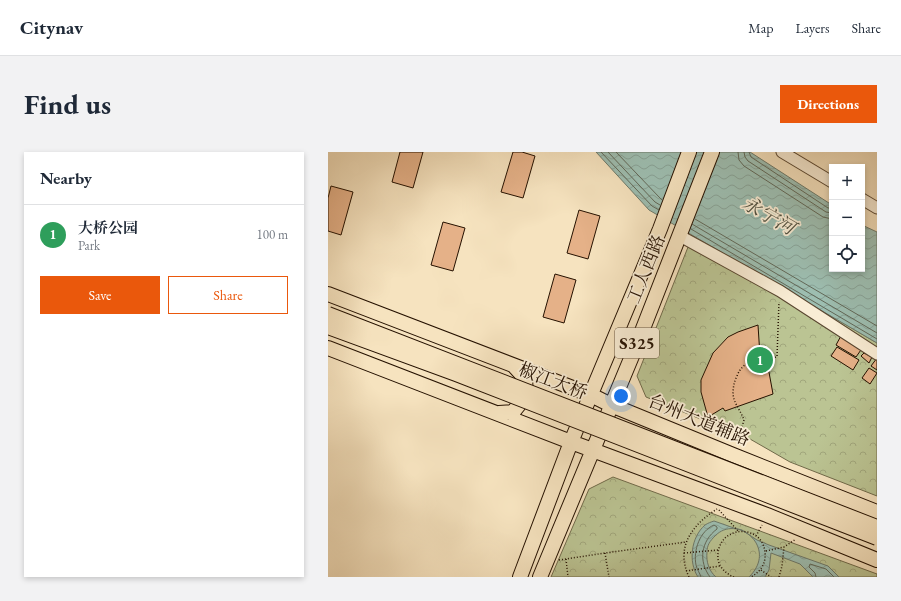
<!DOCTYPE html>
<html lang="en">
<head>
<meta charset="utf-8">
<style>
  :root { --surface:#fff; --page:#f2f2f3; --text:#1f2937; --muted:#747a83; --line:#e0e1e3; --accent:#ea580c }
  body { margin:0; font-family:"EB Garamond","Noto Serif SC",serif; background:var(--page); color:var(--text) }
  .controls { position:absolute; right:12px; top:12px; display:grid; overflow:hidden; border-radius:0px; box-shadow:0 2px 6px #0003 }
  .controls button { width:36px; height:36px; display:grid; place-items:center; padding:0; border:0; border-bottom:1px solid var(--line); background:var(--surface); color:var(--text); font:20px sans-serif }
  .you { position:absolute; left:293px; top:244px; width:14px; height:14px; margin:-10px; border:3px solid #fff; border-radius:50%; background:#1a73e8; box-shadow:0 0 0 6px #1a73e833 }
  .badge { display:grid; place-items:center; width:26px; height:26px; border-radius:50%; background:var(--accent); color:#fff; font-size:13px; font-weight:700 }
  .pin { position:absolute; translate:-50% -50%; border:2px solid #fff; box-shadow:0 1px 4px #0006 }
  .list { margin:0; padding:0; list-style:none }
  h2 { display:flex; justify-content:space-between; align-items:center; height:52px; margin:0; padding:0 16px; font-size:17px }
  h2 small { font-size:13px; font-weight:400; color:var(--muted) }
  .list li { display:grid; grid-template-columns:26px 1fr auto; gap:12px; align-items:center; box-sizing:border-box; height:60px; padding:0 16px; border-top:1px solid var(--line) }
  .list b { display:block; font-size:15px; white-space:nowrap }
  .list p { margin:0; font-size:13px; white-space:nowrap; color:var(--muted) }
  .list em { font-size:13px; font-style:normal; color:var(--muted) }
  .actions { display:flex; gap:8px; padding:12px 16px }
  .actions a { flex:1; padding:9px 0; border:1px solid var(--accent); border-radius:0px; text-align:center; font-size:14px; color:var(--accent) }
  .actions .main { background:var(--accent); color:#fff }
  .icon { flex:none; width:22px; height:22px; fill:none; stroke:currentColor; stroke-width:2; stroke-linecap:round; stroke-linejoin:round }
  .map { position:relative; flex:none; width:549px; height:425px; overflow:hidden; border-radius:0px }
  header { display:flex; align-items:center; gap:24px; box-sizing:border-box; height:56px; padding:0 20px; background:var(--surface); border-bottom:1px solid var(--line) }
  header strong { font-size:19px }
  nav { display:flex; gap:22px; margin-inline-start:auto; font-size:14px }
  .intro { display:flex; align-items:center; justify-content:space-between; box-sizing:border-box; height:96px; padding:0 24px }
  h1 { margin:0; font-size:28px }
  .button { padding:10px 18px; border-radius:0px; background:var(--accent); color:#fff; font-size:14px; font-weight:700 }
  main { display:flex; gap:24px; padding:0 24px }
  aside { flex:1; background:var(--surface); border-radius:0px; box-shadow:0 2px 6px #0003 }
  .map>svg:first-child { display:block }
  .park { fill:url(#park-crowns); stroke:#706a4a }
  .water { fill:url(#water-waves); stroke:#6d796a }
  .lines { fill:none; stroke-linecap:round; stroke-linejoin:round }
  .shore { stroke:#616858; stroke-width:1 }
  .building { fill:#e5b188; stroke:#251100 }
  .minor-casing { stroke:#594630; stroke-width:13 }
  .major-casing { stroke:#251100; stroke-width:16 }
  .path { stroke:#251100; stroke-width:1.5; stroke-dasharray:1 2; stroke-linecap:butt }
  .minor { stroke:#f9edd5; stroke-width:11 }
  .major { stroke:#f6e3bf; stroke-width:14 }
  .major-bridge-casing { stroke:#251100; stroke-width:16; stroke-linecap:butt }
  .major-bridge { stroke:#f6e3bf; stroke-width:14 }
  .labels { text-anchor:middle; stroke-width:3.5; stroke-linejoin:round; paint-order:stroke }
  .shield { fill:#f9edd5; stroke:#655340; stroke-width:1 }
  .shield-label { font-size:17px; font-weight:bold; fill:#251100 }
  .street-label { font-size:18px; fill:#251100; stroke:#f9edd5 }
  .water-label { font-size:19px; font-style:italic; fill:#4f4e3e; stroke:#f9edd5 }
</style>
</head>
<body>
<header>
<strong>Citynav</strong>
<nav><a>Map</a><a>Layers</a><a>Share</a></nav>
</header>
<div class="intro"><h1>Find us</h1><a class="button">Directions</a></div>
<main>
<aside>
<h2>Nearby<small></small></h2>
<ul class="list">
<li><span class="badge" style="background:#2e9e5b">1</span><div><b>大桥公园</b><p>Park</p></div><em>100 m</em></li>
</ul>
<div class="actions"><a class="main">Save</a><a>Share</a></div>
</aside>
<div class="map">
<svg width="549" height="425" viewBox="0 0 549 425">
  <defs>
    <pattern id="park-crowns" width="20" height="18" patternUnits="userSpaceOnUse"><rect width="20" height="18" fill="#bbc493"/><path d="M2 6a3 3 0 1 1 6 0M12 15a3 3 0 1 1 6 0" fill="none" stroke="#a1a77d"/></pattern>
    <pattern id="water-waves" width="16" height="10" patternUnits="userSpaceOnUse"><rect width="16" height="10" fill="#9dbeb1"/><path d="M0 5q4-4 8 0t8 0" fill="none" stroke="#87a296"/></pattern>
  </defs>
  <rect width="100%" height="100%" fill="#f6e3bf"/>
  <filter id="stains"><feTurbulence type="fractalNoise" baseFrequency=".005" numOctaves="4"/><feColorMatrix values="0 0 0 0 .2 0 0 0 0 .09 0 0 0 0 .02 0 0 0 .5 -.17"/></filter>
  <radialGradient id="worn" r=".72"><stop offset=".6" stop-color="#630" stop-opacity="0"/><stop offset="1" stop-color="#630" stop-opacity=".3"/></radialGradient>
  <path class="park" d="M364,85L459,138L549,191V344L462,310L422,287L318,245L309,224Z
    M285,325L549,422V425H223L261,337Z"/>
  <path class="water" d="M268,0H422L504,53V117H534V73L549,80V191L321,58Z
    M386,369L406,376L414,378L429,388L441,393L500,414L511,425H485L472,412L443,401L441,418L437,425H421C451,396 409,361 387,384C382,389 379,393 379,400C378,410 381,419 388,425H370C360,410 363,385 377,373C380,371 383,370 386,369Z"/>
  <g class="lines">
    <path class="shore" d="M273,0L324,54L331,58
      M280,0L327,50L332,53
      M288,0L331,45L334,48
      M410,0L411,8L416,14L495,65L504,67
      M416,0L417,5L420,9L498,60L504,61
      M421,0L423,5L500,56H504
      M367,67L549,174
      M364,72L549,181
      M363,77L549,187
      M373,425C372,421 369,418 368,413C365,398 372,379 386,373L389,375V377C373,389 370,409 382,425
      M488,425L487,421L481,415L482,412L498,417L506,425"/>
  </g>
  <path class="building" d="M72,0H95L85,36L64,30Z
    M185,0H194L207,4L195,46L173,40Z
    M3,34L25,40L13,83L0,79V46Z
    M251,58L272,64L260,107L239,101Z
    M115,70L137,76L125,119L103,113Z
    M227,122L248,128L236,171L215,165Z
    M430,173L432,204H438L445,242L397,259L395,256L380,265L373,240V228L385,201L400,185L410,180Z
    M514,182L535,195L528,205L508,193Z
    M509,195L531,208L525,218L503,204Z
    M536,201L544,205L541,211L533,204Z
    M549,206V218L543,214Z
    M541,216L549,221L542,232L534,226Z"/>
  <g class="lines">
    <g class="minor-casing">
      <path id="minor" d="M454,0L504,30
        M534,47L549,56
        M352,84L452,139L549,202"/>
    </g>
    <g class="major-casing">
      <path id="major" d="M0,142L263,243L283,253L405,303L549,360
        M0,196L243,290L439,363L549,408
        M171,261L185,260L198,244L197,226L186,214
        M192,425L243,290L332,77L361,0
        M212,425L309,192L384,0"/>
    </g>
    <path class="path" d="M409,292L416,268C413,259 406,252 405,242C405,236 406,230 409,224C415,207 433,207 449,205L451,150
      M391,358L410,379
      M428,384L434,373
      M438,399L456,395L468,387
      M277,401L281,425
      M356,401L390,398
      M238,407L240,425
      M231,408L277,401L358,390
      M433,418L443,425
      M358,419L392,414
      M361,425C347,395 364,373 389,357
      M406,425C398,422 391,415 390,407C387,371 440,370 437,406C436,415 430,421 423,425
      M451,425L454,414L456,395"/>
    <use href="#minor" class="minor"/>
    <use href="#major" class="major"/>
    <g class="major-bridge-casing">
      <path id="major-bridge" d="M0,162L549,375
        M0,175L128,222L549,386"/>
    </g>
    <use href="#major-bridge" class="major-bridge"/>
  </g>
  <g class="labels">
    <rect class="shield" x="287" y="176" width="44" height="30" rx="3"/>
    <g class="shield-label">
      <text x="309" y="197">S325</text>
    </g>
    <g class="street-label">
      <text transform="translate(318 117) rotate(-68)" y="6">工人西路</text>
      <text transform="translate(225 229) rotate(21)" y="6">椒江大桥</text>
      <text transform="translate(371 268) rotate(22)" y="6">台州大道辅路</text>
    </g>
    <g class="water-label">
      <text transform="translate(441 63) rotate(30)" y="7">永宁河</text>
    </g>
  </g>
  <rect width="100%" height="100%" filter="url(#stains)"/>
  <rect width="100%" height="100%" fill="url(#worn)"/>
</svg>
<div class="controls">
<button>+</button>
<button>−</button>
<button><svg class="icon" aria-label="locate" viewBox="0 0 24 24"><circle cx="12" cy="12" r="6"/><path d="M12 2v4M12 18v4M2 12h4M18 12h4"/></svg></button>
</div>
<div class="you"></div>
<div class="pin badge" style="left:432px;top:208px;background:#2e9e5b">1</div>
</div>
</main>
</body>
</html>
